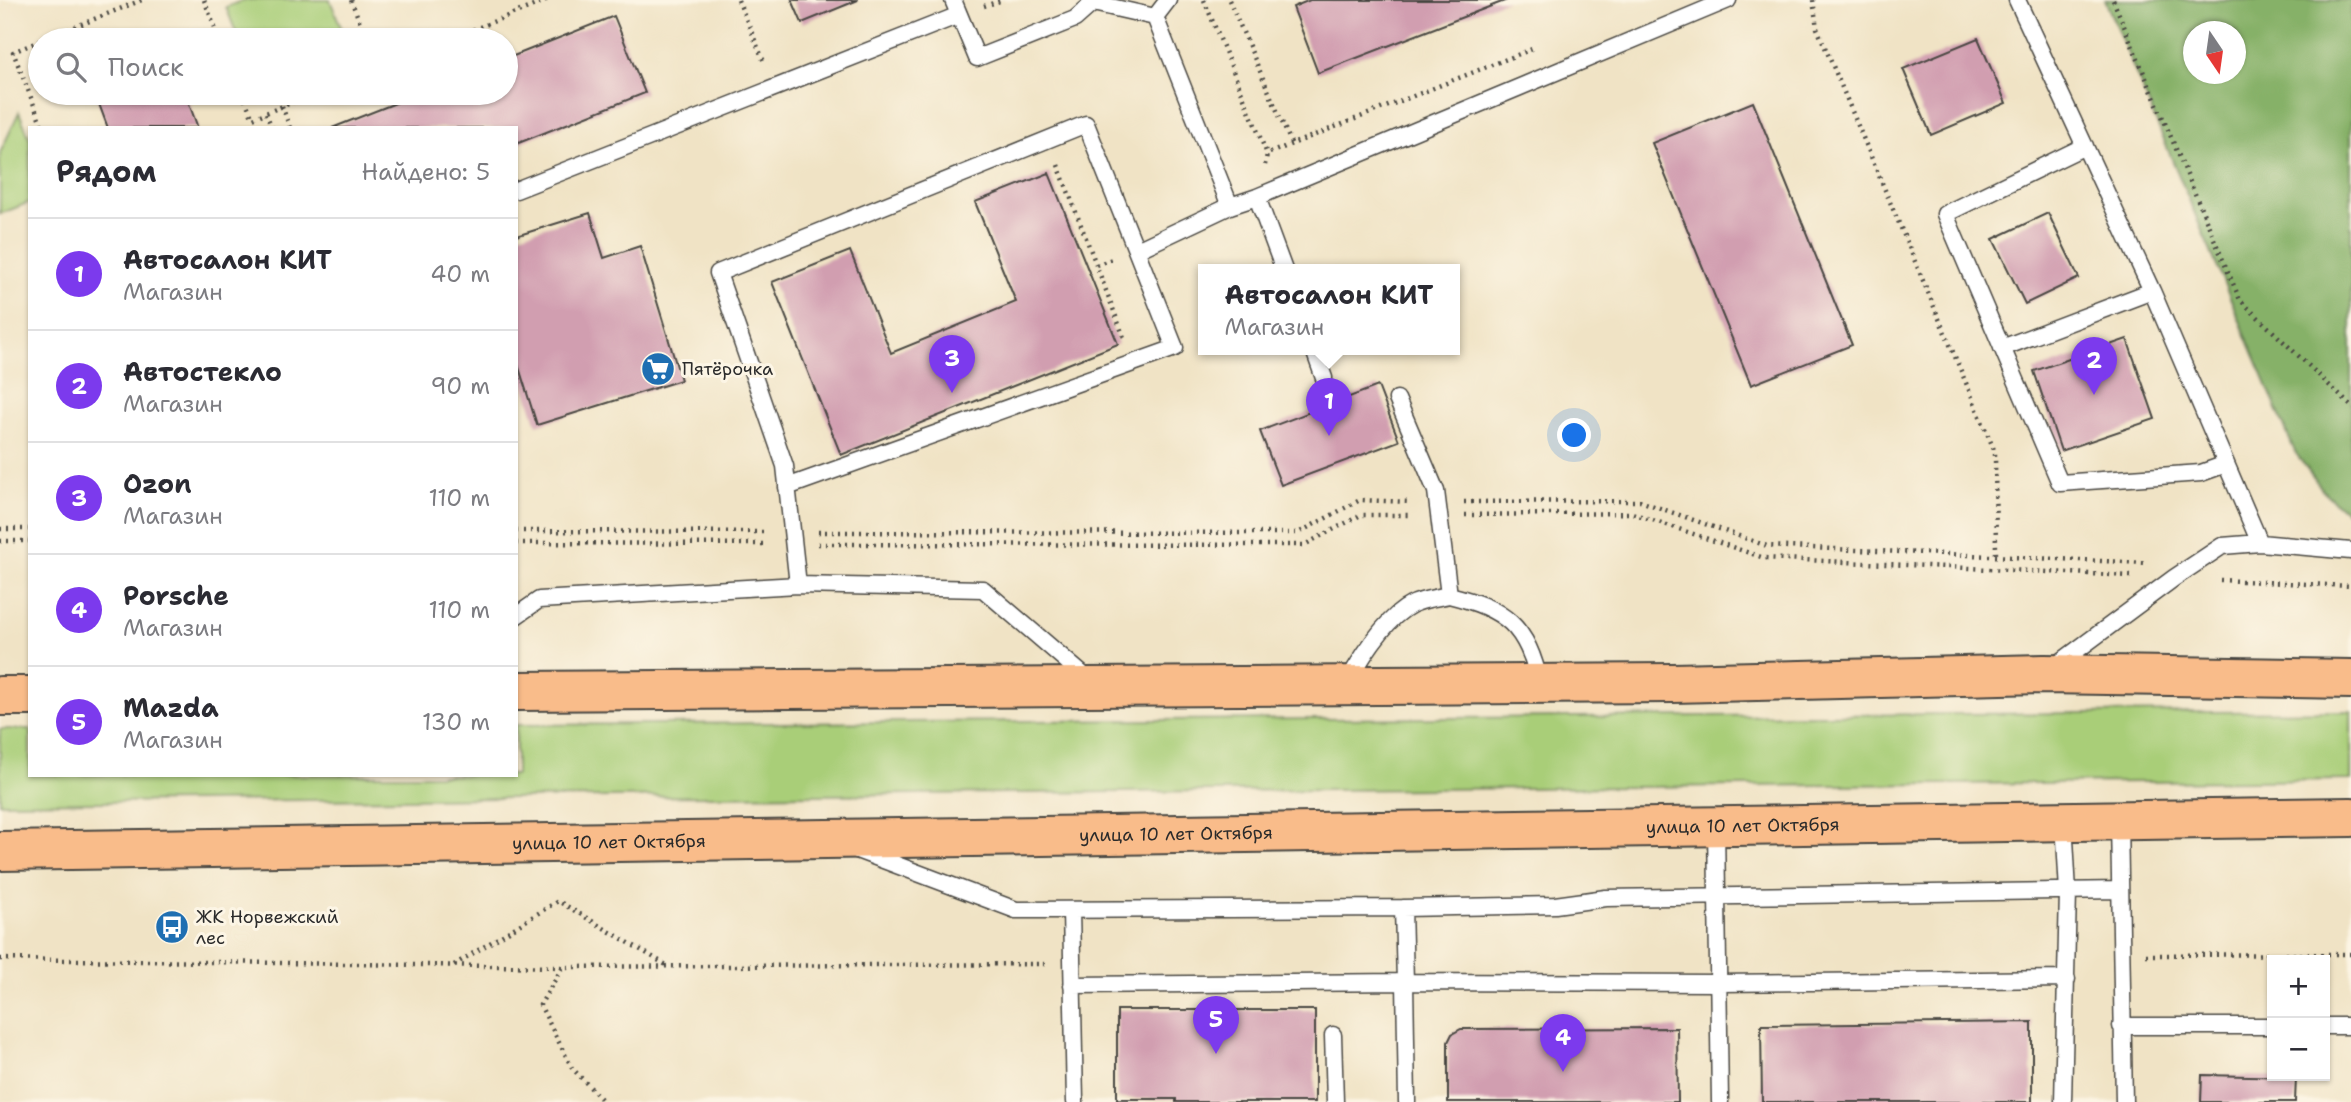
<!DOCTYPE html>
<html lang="ru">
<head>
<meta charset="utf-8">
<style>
  :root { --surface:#fff; --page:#f2f2f3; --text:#2b2b33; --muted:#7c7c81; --line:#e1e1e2; --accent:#7c3aed }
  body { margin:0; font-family:"Shantell Sans",sans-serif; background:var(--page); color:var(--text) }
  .controls { position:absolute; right:21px; bottom:21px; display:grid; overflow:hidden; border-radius:0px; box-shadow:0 2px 5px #0004 }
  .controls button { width:63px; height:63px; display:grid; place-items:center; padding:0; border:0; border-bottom:2px solid var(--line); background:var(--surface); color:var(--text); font:35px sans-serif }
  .compass { position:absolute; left:2183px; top:21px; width:63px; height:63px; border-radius:50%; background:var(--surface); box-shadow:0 2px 5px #0004; rotate:167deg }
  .you { position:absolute; left:1575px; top:436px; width:24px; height:24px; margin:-18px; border:5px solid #fff; border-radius:50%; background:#1a73e8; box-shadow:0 0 0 10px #1a73e833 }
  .badge { display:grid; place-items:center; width:46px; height:46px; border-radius:50%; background:var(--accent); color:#fff; font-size:23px; font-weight:700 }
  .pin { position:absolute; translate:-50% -58px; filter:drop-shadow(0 2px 4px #0008) }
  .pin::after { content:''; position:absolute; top:37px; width:24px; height:21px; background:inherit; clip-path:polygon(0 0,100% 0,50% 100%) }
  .popup { position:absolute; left:1198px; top:264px; width:262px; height:91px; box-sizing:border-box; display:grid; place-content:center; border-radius:0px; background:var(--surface); filter:drop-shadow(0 2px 5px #0005); font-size:23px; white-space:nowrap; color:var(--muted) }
  .popup b { font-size:26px; color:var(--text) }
  .popup::after { content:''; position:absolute; left:50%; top:100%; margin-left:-14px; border:14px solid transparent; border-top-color:var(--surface) }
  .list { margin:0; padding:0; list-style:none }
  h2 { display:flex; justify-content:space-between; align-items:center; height:91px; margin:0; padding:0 28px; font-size:30px }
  h2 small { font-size:23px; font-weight:400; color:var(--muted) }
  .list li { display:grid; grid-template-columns:46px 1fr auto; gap:21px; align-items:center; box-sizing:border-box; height:112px; padding:0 28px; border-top:2px solid var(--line) }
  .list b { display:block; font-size:26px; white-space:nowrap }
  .list p { margin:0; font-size:23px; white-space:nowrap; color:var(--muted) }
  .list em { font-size:23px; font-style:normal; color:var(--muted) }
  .icon { flex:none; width:38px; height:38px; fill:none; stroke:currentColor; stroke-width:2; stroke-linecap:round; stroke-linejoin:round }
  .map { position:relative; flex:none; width:2351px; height:1102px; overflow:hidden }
  .search { position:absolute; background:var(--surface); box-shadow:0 2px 5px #0004; left:28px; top:28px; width:490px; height:77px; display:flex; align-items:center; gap:18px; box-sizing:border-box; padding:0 24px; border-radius:38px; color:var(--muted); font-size:26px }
  .panel { position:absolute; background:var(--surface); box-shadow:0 2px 5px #0004; left:28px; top:126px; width:490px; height:651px; border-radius:0px }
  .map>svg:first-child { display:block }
  .green { fill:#a9ce78; stroke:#6a7c52; stroke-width:2 }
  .forest { fill:#86b168; stroke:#586e4a; stroke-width:2; fill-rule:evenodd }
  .building { fill:#d19eb0 }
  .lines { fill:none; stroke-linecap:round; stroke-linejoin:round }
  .lane-casing { stroke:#494742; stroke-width:19 }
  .primary-casing { stroke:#494742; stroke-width:42 }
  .path { stroke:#494742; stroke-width:4.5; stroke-dasharray:2 5; stroke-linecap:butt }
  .lane { stroke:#fff; stroke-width:16 }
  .primary { stroke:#f9bc8a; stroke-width:38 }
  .labels { text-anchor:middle; stroke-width:6; stroke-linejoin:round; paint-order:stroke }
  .poi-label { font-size:18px; fill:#2b2b2b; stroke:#fcf5e5; text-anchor:start }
  .street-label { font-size:18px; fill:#2b2b2b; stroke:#fcf5e5 }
</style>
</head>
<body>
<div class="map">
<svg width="2351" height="1102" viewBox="0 0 2351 1102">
  <rect width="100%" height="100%" fill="#fcf5e5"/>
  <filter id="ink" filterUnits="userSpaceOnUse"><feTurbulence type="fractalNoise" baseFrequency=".0143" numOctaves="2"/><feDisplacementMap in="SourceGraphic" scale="14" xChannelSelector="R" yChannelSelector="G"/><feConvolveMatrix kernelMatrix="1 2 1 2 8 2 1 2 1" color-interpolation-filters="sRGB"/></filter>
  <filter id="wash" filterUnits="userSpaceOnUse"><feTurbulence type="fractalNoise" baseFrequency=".00686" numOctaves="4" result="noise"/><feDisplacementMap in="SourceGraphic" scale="28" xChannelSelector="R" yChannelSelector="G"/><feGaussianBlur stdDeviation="1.57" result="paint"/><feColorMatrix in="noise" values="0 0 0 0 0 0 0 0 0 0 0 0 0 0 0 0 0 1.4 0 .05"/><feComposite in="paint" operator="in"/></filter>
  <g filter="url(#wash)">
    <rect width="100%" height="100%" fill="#f0e3c5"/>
    <path class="green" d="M244,0H330L345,37L336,40H239L226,7Z
      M19,112L30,139V202L0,214V153Z
      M2351,711V780L0,803V729H30V775H516V725Z"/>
    <path class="forest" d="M2105,0H2351V516L2325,493L2295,452ZM2194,32H2236V74H2194Z"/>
    <g id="blocks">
      <path class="building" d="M792,0H858L802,23Z
        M1310,0H1507L1318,73L1293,7Z
        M614,16L645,93L516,144V128H332L421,93H506V59Z
        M1978,38L2006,103L1931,135L1903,69Z
        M95,93H185L198,128H108Z
        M1753,102L1852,345L1751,385L1652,143Z
        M1049,173L1118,344L841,455L772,282L850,251L891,353L1016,302L975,202Z
        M590,213L604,258L640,246L681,380L537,425L516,358V236Z
        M2048,213L2079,278L2025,304L1993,239Z
        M2127,339L2155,419L2061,451L2034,371Z
        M1378,386L1399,441L1281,485L1260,431Z
        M1117,1010H1315V1102H1176V1099H1117Z
        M2032,1022V1102H1762L1761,1025Z
        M1677,1028L1678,1102H1448V1042L1452,1034L1461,1029Z
        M2202,1075L2296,1077L2295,1102H2201Z"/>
    </g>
  </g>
  <g filter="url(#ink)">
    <use href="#blocks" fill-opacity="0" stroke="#494742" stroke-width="2"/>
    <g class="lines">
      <g class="lane-casing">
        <path id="lane" d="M953,0L977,58L1075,19L1093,3L1092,0
          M1168,0L1155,17L1230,206L1257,197L1728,0
          M2017,0L2152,291L2260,543
          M1093,3L1155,17
          M2085,146L1945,214L2060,483L2201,473L2226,464
          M516,190L959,15
          M1257,197L1284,270
          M1137,250L1230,206
          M2002,348L2152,291
          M1314,350L1324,378
          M1397,399L1436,491L1449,595C1506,609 1527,626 1540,684
          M787,487L1175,348L1086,124L718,273L785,466L798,585
          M516,616L539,600L798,585L983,589L1090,681
          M2054,667L2174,578L2222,546L2260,543L2351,551
          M1347,683C1361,658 1385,618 1411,605C1422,599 1437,598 1449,595
          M2119,820L2124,1102
          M1716,826L1720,1102
          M857,850L1016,910L1403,908L1555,905L1606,898L2120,890
          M1071,910L1075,1102
          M1072,985L1405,982L1403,908
          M2121,1026H2272
          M2325,1026H2351
          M1333,1035L1335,1102
          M1407,1102L1405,982L1720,983L2067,979
          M2063,1102L2068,892L2064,821"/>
      </g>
      <g class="primary-casing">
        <g id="primary">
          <path d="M516,691L1673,683L2044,674L2351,679"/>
          <path d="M0,696H30"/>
          <path id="s1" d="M0,851L2351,817"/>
        </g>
      </g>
      <path class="path" d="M204,0L220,40
        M351,0L367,40
        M738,0L765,64
        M1204,0L1267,154
        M1229,0L1292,145
        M1813,0L1817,28L1995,452L1996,556
        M2113,0L2240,300L2351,406
        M984,6L1003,0
        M42,40L142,0
        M447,40L548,0
        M40,41L13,52L43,128
        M242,93L253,118L316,93
        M282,106L290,128
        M266,113L272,128
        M1058,165L1125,340
        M1265,165L1267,154L1532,49
        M1096,265L1112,259
        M1464,502L1640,501L1767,546L2147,563
        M1465,515L1632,513L1764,558L2131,576
        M0,529H30
        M516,531L767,532
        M818,532L1298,533L1360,500L1410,502
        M0,541H30
        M516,543L767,544
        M818,544L1304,545L1361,515H1411
        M2220,580L2351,586
        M2146,955L2351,954
        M0,959L562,967L1046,964
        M454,965L558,901L668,966
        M562,968L540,1005L572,1068L604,1102"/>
      <use href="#lane" class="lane"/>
      <use href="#primary" class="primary"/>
    </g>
  </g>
  <defs>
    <g id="supermarket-disc" transform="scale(1.75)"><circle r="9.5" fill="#1f6fb2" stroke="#fcf5e5"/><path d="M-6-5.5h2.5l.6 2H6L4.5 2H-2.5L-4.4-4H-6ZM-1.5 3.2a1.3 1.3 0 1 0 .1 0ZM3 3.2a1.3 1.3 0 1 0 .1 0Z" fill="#fff"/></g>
    <g id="bus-disc" transform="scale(1.75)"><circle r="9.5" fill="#1f6fb2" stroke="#fcf5e5"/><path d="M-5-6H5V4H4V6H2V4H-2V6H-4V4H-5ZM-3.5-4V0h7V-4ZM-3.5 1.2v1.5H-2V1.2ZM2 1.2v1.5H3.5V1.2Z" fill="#fff"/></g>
  </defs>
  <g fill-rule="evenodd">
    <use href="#supermarket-disc" x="658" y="369"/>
    <use href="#bus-disc" x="172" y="927"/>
  </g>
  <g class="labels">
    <g class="poi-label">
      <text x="682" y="375">Пятёрочка</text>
      <text x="196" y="923">ЖК Норвежский<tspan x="196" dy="21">лес</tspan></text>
    </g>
    <g class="street-label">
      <text dy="6" stroke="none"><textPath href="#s1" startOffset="1743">улица 10 лет Октября</textPath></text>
      <text dy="6" stroke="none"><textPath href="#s1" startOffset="1176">улица 10 лет Октября</textPath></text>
      <text dy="6" stroke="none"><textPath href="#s1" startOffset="609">улица 10 лет Октября</textPath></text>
    </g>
  </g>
</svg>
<div class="controls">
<button>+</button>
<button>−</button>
</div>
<svg class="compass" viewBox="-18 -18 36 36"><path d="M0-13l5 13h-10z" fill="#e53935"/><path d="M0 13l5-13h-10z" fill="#7c7c81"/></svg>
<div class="you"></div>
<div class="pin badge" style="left:1329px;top:436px">1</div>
<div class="popup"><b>Автосалон КИТ</b>Магазин</div>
<div class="pin badge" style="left:2094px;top:395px">2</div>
<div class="pin badge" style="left:952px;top:393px">3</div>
<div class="pin badge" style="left:1563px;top:1072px">4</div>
<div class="pin badge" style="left:1216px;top:1054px">5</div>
<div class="search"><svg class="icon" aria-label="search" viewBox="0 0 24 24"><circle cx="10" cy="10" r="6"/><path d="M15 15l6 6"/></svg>Поиск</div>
<section class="panel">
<h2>Рядом<small>Найдено: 5</small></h2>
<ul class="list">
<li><span class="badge">1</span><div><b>Автосалон КИТ</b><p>Магазин</p></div><em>40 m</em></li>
<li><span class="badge">2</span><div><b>Автостекло</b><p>Магазин</p></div><em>90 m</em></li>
<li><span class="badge">3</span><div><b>Ozon</b><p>Магазин</p></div><em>110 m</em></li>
<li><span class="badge">4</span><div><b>Porsche</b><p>Магазин</p></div><em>110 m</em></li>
<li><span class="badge">5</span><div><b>Mazda</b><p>Магазин</p></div><em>130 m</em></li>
</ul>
</section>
</div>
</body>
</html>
